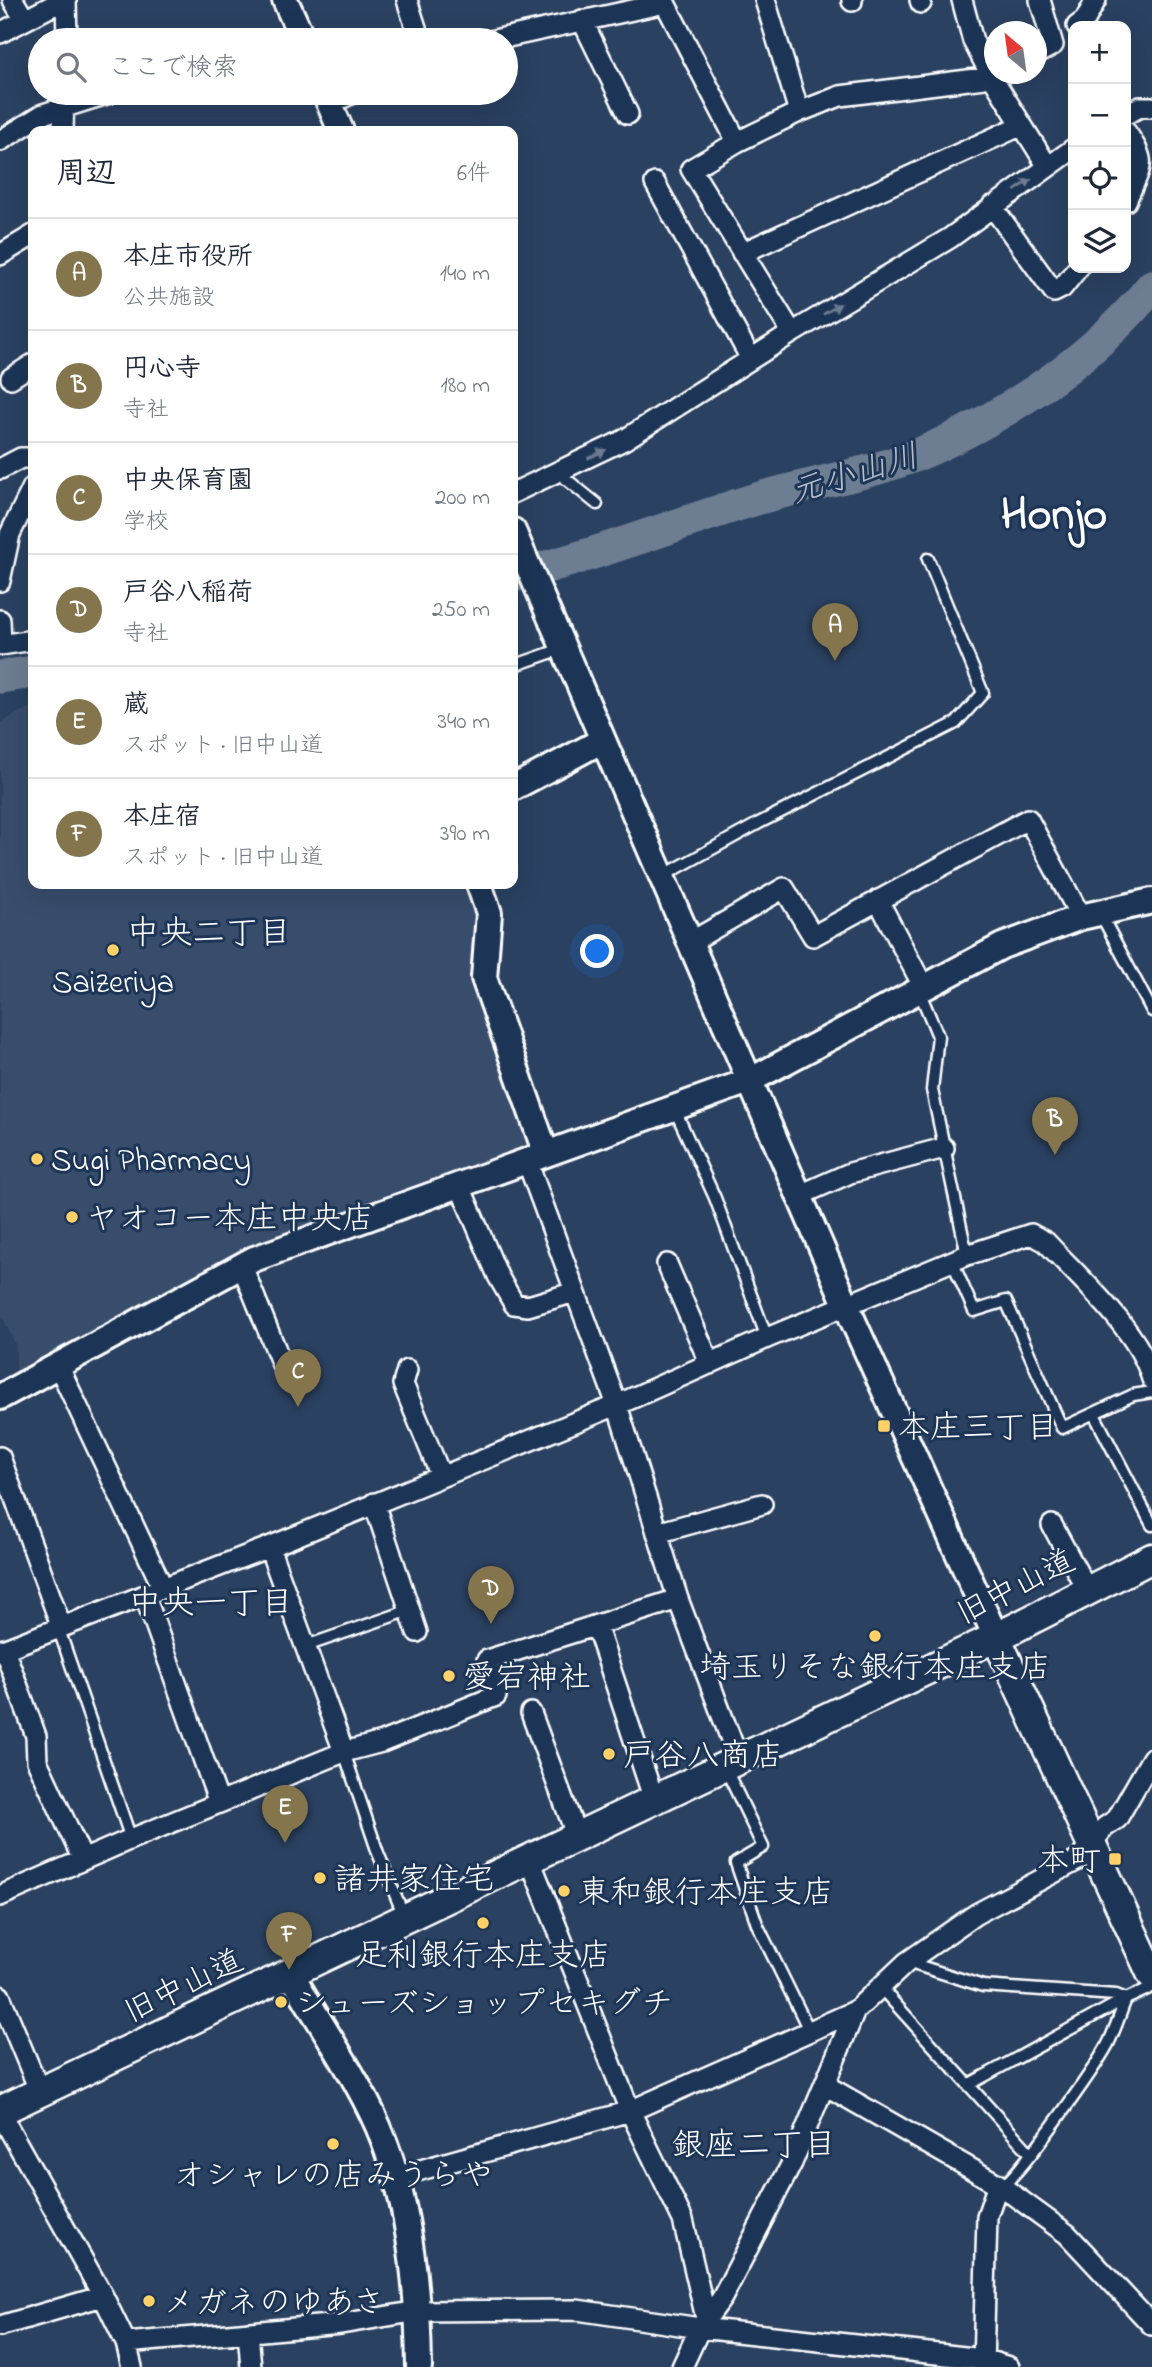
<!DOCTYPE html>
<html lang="ja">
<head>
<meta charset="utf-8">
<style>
  :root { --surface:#fff; --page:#f6f6f7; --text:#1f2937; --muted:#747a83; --line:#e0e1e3; --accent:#84754c }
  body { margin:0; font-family:"Indie Flower","Klee One",sans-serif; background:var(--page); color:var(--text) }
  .controls { position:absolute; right:21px; top:21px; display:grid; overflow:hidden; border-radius:14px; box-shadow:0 7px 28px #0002 }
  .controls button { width:63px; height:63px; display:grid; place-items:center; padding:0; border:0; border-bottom:2px solid var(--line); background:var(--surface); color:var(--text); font:35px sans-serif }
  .compass { position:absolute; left:984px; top:21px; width:63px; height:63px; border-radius:50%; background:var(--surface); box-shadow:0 7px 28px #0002; rotate:331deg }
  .you { position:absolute; left:598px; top:952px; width:24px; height:24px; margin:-18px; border:5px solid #fff; border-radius:50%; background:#1a73e8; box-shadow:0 0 0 10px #1a73e833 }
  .badge { display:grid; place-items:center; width:46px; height:46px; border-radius:50%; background:var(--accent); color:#fff; font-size:23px; font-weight:700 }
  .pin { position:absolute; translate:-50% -58px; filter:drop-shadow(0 2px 4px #0008) }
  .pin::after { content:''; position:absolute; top:37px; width:24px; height:21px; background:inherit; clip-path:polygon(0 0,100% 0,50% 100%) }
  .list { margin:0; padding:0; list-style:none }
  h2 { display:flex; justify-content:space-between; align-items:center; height:91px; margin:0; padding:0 28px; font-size:30px }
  h2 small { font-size:23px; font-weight:400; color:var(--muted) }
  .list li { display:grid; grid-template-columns:46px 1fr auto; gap:21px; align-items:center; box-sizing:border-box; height:112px; padding:0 28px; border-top:2px solid var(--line) }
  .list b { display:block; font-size:26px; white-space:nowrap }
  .list p { margin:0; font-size:23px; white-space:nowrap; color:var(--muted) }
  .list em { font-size:23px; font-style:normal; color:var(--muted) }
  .icon { flex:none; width:38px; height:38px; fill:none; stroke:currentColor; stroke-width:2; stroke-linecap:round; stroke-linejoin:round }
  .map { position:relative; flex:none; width:1152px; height:2367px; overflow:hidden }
  .search { position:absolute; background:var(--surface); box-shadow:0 7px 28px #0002; left:28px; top:28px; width:490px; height:77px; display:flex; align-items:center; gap:18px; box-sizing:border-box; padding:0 24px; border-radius:38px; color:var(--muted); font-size:26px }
  .panel { position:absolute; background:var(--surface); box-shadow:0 7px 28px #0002; left:28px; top:126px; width:490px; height:763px; border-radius:14px }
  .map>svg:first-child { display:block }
  .built { fill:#394e6c }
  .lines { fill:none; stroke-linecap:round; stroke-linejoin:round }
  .stream { stroke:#a7b1be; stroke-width:5 }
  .river { stroke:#6d7d92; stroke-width:33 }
  .service-casing { stroke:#fff; stroke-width:15 }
  .minor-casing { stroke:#fff; stroke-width:24 }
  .tertiary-casing { stroke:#fff; stroke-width:30 }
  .secondary-casing { stroke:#fff; stroke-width:33 }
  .service { stroke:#1d3557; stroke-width:10 }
  .minor { stroke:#1d3557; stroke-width:19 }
  .tertiary { stroke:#1d3557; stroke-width:24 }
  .secondary { stroke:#1d3557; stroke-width:28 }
  .oneway { fill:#6c7c92 }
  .poi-dot { fill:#ffd166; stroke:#1d3557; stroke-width:2.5 }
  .labels { text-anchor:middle; stroke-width:6; stroke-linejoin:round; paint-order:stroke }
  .poi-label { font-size:32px; fill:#fff; stroke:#1d3557; text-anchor:start }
  .street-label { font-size:32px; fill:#fff; stroke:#1d3557 }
  .water-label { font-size:33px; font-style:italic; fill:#b6bec8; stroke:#1d3557 }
  .neighbourhood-label { font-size:33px; fill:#fff; stroke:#1d3557 }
  .town-label { font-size:46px; font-weight:bold; fill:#fff; stroke:#1d3557 }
</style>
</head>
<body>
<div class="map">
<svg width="1152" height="2367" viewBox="0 0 1152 2367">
  <rect width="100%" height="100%" fill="#2a4161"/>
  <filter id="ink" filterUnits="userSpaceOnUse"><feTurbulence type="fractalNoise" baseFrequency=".0143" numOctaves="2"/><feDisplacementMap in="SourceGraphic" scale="14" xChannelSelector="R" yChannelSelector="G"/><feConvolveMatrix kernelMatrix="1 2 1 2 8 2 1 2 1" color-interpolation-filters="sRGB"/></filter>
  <g filter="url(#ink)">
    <path class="built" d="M28,708H33V884H461L472,907L474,928L471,979L530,1146L528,1153L240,1255L16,1377V1346L0,1311V723Z"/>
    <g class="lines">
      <path class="stream" d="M0,689L6,676"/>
      <path class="river" d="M513,576C593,556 671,526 750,501C810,482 875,475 933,448C1014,411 1096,356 1152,286
        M0,677L33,672"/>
      <g class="service-casing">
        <path id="service" d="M561,471L566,479L597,504
          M513,666L564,648
          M661,877L761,822L956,723L983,693L928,559
          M1100,913L1152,1011
          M922,990V998L938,1036L932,1090L967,1255
          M675,1110L715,1198L767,1338
          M952,1261L974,1311L1006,1301L1062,1428L1133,1395L1152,1392
          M1094,1414L1152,1525
          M59,1630L131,1839
          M306,1646L410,1610
          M344,1752L378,1853L404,1916
          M731,1767L730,1778L763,1847L736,1863L757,1924L809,2030
          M907,1962L983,1986L1116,1995L1126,1999
          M880,1987L1031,2154
          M968,2085L1125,1999
          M1001,2186C1016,2181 1097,2065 1108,2044C1115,2030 1120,2014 1126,1999L1152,1987"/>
      </g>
      <g class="minor-casing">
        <path id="minor" d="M13,0L25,20
          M66,0L67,40
          M407,0L420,40
          M765,0L799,112L737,142L691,169L792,333
          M852,0V1
          M920,0L921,3
          M665,3L737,142
          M582,20L628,114
          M1077,26L1085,20L1096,0
          M0,33L63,0
          M494,40L665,3L664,0
          M1036,54L1053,45L1040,0
          M999,74L992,77L1048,167
          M330,103L354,93
          M799,112L840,96L992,77L973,41L962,0
          M1126,114L1140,107H1152
          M63,131L64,93
          M1126,132C1149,165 1141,165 1126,201
          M0,141L43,114L110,93
          M655,183L751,359
          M992,206L1054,292L1062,288L1078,268
          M742,253L1022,125
          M0,255L33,235
          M11,378L33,364
          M0,469L21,458H33
          M513,493L624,440L792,333L950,238L1073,149
          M0,581L10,534L33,487
          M0,620L1,645L33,640
          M878,900L923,986
          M689,943L784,888L813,936L1028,819L1081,917
          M527,1161L617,1405L678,1599L735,1750L732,1763
          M459,1184L498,1276L514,1304L528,1306L575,1292
          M798,1196L850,1173L944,1148
          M667,1264L710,1364
          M242,1266L285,1372
          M58,1365L163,1588
          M407,1370L403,1384L441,1476
          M0,1457L59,1620V1630
          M374,1503L417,1632
          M1052,1525L1087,1590
          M657,1533L762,1504
          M269,1547L344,1752
          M145,1596L219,1803
          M596,1625L654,1800
          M4,1649L36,1736L37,1761L83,1860
          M0,1651L269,1547L617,1405L767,1338L967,1255L1031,1234L1046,1242C1080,1279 1139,1330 1152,1379
          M531,1713L577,1837
          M530,1860L630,2111L683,2220L706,2318
          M0,1896L131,1839L344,1752L382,1742L496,1696L487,1660L678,1599
          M0,1996L40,2092
          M825,2085L1001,2186L1067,2234L1152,2325
          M0,2113L103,2296L126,2343L132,2367
          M396,2177L630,2111L855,2011
          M0,2326L103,2296
          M248,2332L251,2367
          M126,2343L341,2324L418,2311L577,2310L700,2328L983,2359L1009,2367
          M682,2367L700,2328L722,2298L792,2163L855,2011L907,1962L976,1914L1078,1860L1105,1827L1117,1819L1152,1758
          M983,2367L987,2216L995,2193L1001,2186"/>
      </g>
      <g class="tertiary-casing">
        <path id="tertiary" d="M285,0L303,40
          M325,93L341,131
          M513,531L854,1323L996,1637
          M513,788L603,740
          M479,884L489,913L484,978L546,1154
          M0,1397L254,1259L749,1081L1002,946L1081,917L1152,901
          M290,1972C319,2023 364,2087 384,2141C411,2213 418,2290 419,2367"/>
      </g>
      <g class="secondary-casing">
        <path id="secondary" d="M996,1637L1152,1975
          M0,2111L1013,1629L1152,1558"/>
      </g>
      <use href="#service" class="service"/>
      <use href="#minor" class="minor"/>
      <use href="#tertiary" class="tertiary"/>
      <use href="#secondary" class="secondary"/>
    </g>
    <defs><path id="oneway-solid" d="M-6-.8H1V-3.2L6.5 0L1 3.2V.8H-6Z" transform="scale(1.75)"/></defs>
    <g class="oneway">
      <use href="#oneway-solid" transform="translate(1023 185) rotate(-34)"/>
      <use href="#oneway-solid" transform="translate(832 309) rotate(-31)"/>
      <use href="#oneway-solid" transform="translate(597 454) rotate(-26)"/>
    </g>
  </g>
  <g class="poi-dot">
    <circle cx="113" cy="950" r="7"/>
    <circle cx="37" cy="1159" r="7"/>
    <circle cx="72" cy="1217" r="7"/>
    <rect x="877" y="1419" width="14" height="14" rx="3.5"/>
    <circle cx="875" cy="1636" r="7"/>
    <circle cx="449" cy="1676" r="7"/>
    <circle cx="609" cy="1754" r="7"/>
    <rect x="1108" y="1852" width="14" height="14" rx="3.5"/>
    <circle cx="320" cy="1878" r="7"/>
    <circle cx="564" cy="1891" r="7"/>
    <circle cx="483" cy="1923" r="7"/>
    <circle cx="281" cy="2002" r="7"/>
    <circle cx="333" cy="2144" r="7"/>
    <circle cx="149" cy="2301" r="7"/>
  </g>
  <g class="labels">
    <g class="poi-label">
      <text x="113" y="992" text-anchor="middle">Saizeriya</text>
      <text x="51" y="1170">Sugi Pharmacy</text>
      <text x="86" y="1228">ヤオコー本庄中央店</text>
      <text x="898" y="1437">本庄三丁目</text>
      <text x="875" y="1677" text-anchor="middle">埼玉りそな銀行本庄支店</text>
      <text x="463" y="1687">愛宕神社</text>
      <text x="623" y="1765">戸谷八商店</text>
      <text x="1101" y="1870" text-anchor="end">本町</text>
      <text x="334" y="1889">諸井家住宅</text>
      <text x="578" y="1902">東和銀行本庄支店</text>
      <text x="483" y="1965" text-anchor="middle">足利銀行本庄支店</text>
      <text x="295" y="2013">シューズショップセキグチ</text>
      <text x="333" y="2185" text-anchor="middle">オシャレの店みうらや</text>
      <text x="163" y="2312">メガネのゆあさ</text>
    </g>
    <g class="street-label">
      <text transform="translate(1015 1586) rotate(-27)" y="11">旧中山道</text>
      <text transform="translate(183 1985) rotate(-26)" y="11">旧中山道</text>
    </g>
    <g class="water-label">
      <text transform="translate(854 472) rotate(-17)" y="12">元小山川</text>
    </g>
    <g class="neighbourhood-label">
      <text x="209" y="943">中央二丁目</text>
      <text x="211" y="1613">中央一丁目</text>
      <text x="754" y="2155">銀座二丁目</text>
    </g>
    <g class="town-label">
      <text x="1054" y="528">Honjo</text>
    </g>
  </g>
</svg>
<div class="controls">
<button>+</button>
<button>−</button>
<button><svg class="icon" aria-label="locate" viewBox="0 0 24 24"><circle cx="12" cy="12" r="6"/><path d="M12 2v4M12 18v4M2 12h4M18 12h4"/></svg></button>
<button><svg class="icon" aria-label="layers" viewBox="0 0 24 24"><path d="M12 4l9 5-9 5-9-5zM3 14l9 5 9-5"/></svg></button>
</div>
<svg class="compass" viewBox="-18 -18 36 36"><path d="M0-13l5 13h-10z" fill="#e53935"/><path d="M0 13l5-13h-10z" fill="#747a83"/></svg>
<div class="you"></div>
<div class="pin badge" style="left:835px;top:661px">A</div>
<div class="pin badge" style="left:1055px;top:1155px">B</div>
<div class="pin badge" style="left:298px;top:1407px">C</div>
<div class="pin badge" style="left:491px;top:1624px">D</div>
<div class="pin badge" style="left:285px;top:1843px">E</div>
<div class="pin badge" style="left:289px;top:1970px">F</div>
<div class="search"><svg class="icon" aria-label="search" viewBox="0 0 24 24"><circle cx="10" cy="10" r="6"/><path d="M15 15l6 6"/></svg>ここで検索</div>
<section class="panel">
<h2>周辺<small>6件</small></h2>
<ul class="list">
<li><span class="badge">A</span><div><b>本庄市役所</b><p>公共施設</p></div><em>140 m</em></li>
<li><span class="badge">B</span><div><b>円心寺</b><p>寺社</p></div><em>180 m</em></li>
<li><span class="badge">C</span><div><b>中央保育園</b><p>学校</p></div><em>200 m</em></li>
<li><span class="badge">D</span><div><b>戸谷八稲荷</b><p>寺社</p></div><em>250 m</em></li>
<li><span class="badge">E</span><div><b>蔵</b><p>スポット · 旧中山道</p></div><em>340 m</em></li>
<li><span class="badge">F</span><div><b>本庄宿</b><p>スポット · 旧中山道</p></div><em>390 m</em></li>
</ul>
</section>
</div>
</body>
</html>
